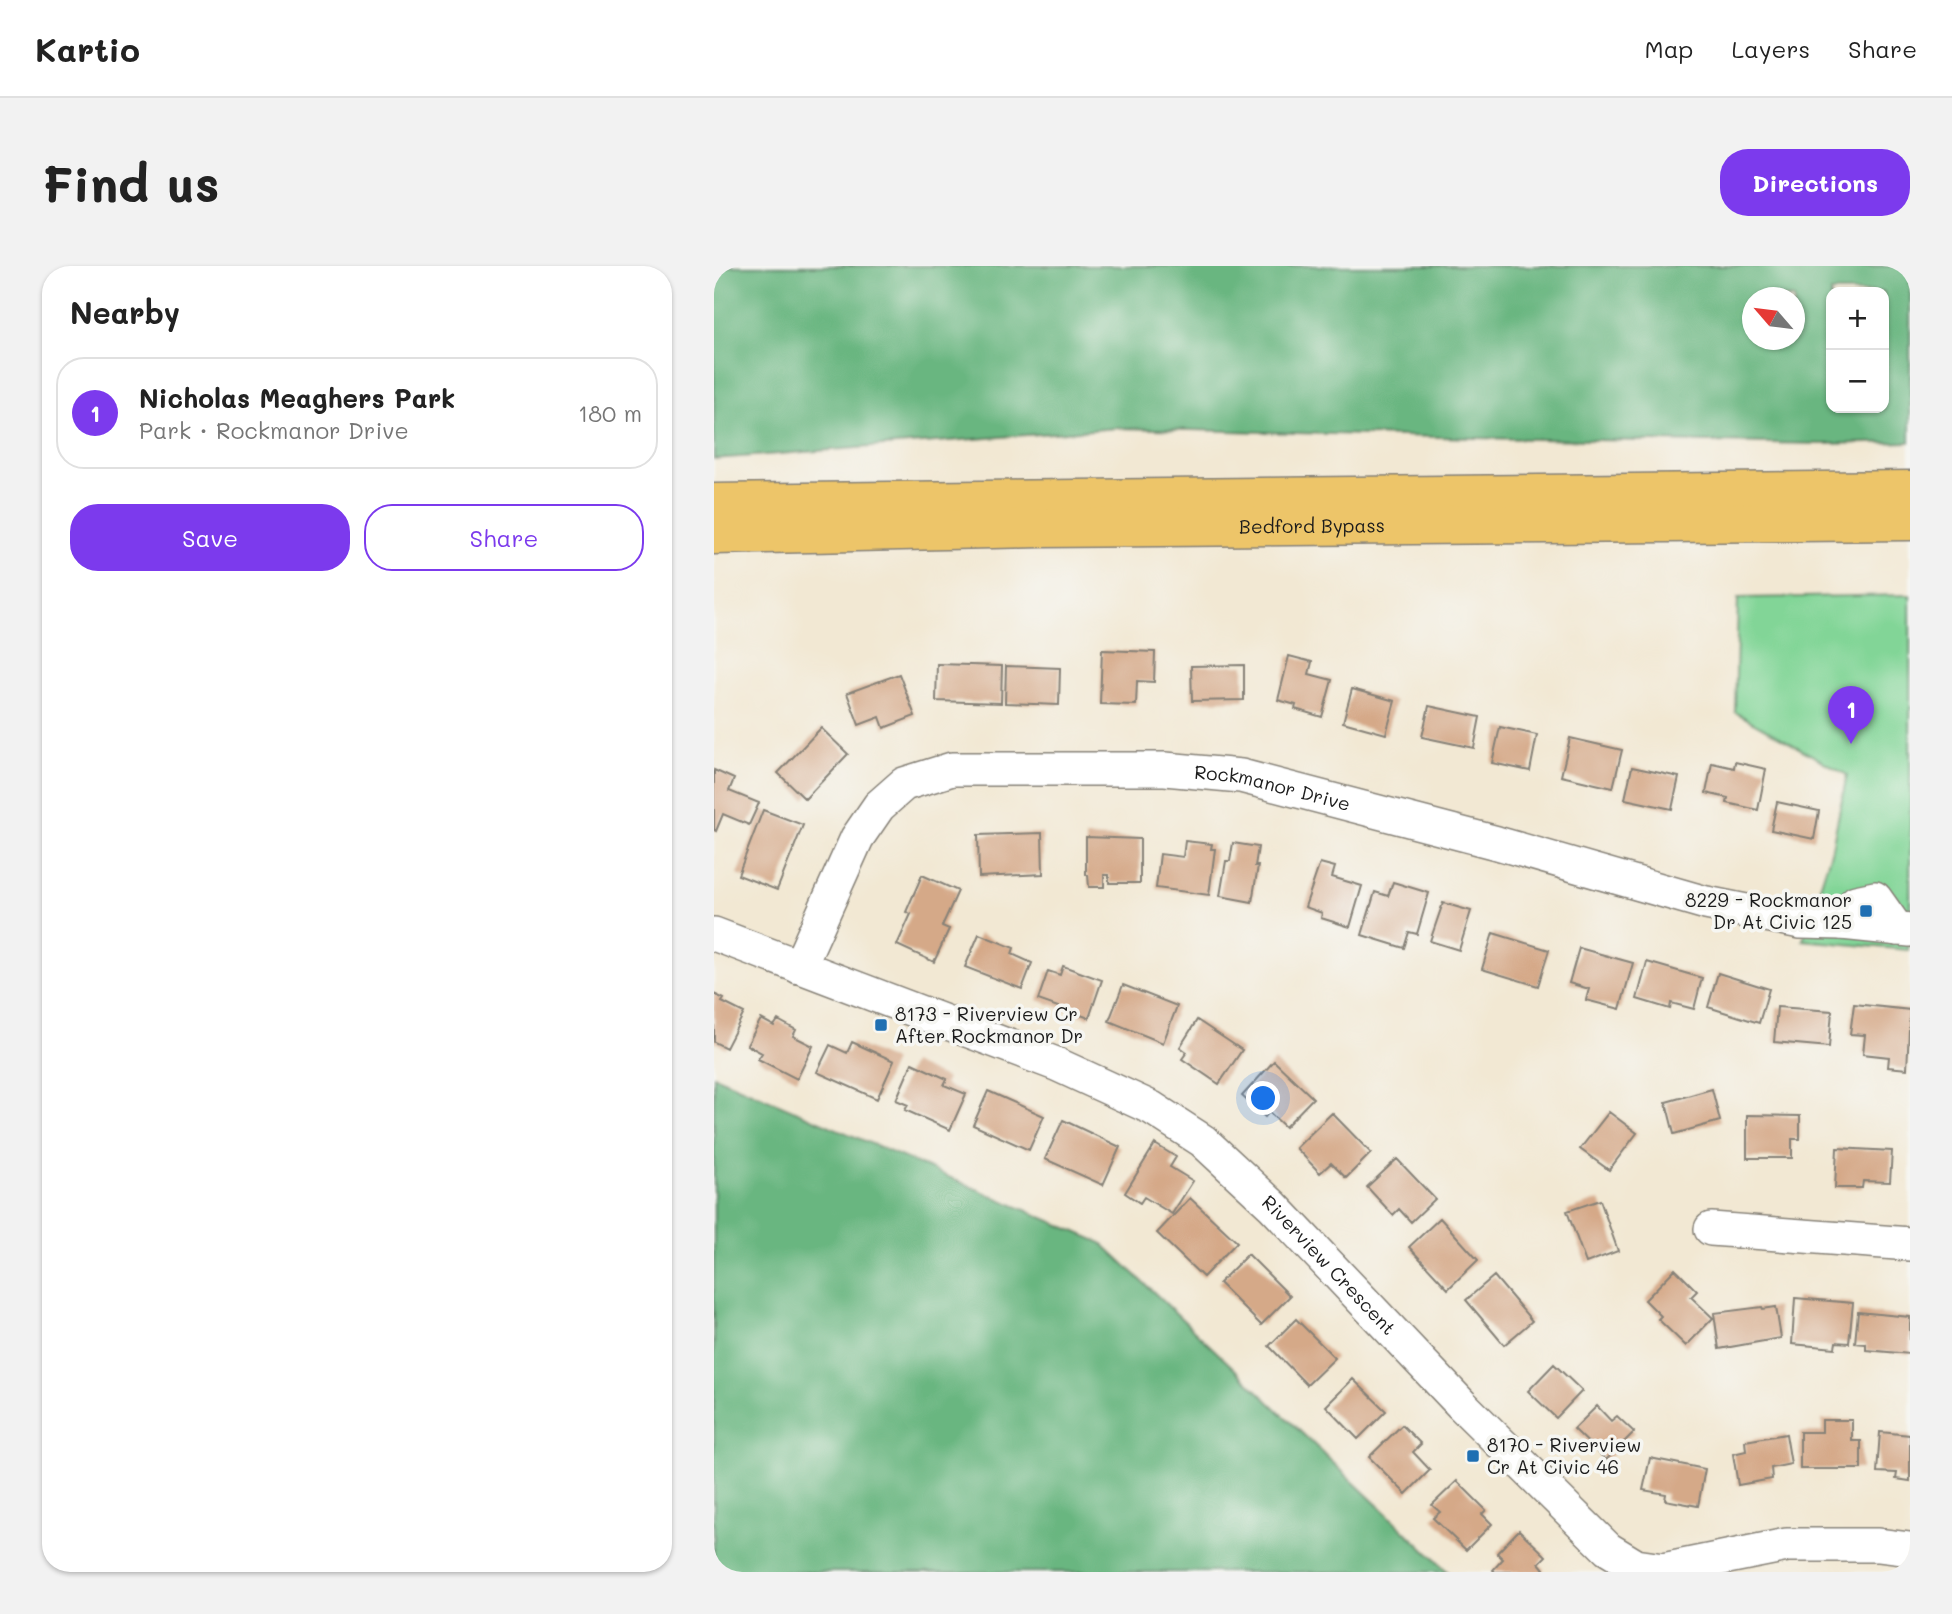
<!DOCTYPE html>
<html lang="en">
<head>
<meta charset="utf-8">
<style>
  :root { --surface:#fff; --page:#f2f2f2; --text:#222; --muted:#767676; --line:#e0e0e0; --accent:#7c3aed }
  body { margin:0; font-family:Mali,sans-serif; background:var(--page); color:var(--text) }
  .controls { position:absolute; right:21px; top:21px; display:grid; overflow:hidden; border-radius:14px; box-shadow:0 2px 5px #0004 }
  .controls button { width:63px; height:63px; display:grid; place-items:center; padding:0; border:0; border-bottom:2px solid var(--line); background:var(--surface); color:var(--text); font:35px sans-serif }
  .compass { position:absolute; left:1028px; top:21px; width:63px; height:63px; border-radius:50%; background:var(--surface); box-shadow:0 2px 5px #0004; rotate:298deg }
  .you { position:absolute; left:550px; top:833px; width:24px; height:24px; margin:-18px; border:5px solid #fff; border-radius:50%; background:#1a73e8; box-shadow:0 0 0 10px #1a73e833 }
  .badge { display:grid; place-items:center; width:46px; height:46px; border-radius:50%; background:var(--accent); color:#fff; font-size:23px; font-weight:700 }
  .pin { position:absolute; translate:-50% -58px; filter:drop-shadow(0 2px 4px #0008) }
  .pin::after { content:''; position:absolute; top:37px; width:24px; height:21px; background:inherit; clip-path:polygon(0 0,100% 0,50% 100%) }
  .list { margin:0; padding:0; list-style:none }
  h2 { display:flex; justify-content:space-between; align-items:center; height:91px; margin:0; padding:0 28px; font-size:30px }
  h2 small { font-size:23px; font-weight:400; color:var(--muted) }
  .list li { display:grid; grid-template-columns:46px 1fr auto; gap:21px; align-items:center; box-sizing:border-box; height:112px; margin:0 14px 14px; padding:0 14px; border:2px solid var(--line); border-radius:28px }
  .list b { display:block; font-size:26px; white-space:nowrap }
  .list p { margin:0; font-size:23px; white-space:nowrap; color:var(--muted) }
  .list em { font-size:23px; font-style:normal; color:var(--muted) }
  .actions { display:flex; gap:14px; padding:21px 28px }
  .actions a { flex:1; padding:16px 0; border:2px solid var(--accent); border-radius:28px; text-align:center; font-size:24px; color:var(--accent) }
  .actions .main { background:var(--accent); color:#fff }
  .map { position:relative; flex:none; width:1196px; height:1306px; overflow:hidden; border-radius:28px }
  header { display:flex; align-items:center; gap:42px; box-sizing:border-box; height:98px; padding:0 35px; background:var(--surface); border-bottom:2px solid var(--line) }
  header strong { font-size:33px }
  nav { display:flex; gap:38px; margin-inline-start:auto; font-size:24px }
  .intro { display:flex; align-items:center; justify-content:space-between; box-sizing:border-box; height:168px; padding:0 42px }
  h1 { margin:0; font-size:49px }
  .button { padding:18px 32px; border-radius:28px; background:var(--accent); color:#fff; font-size:24px; font-weight:700 }
  main { display:flex; gap:42px; padding:0 42px }
  aside { flex:1; background:var(--surface); border-radius:28px; box-shadow:0 2px 5px #0004 }
  .map>svg:first-child { display:block }
  .green { fill:#82d597; stroke:#4f785a; stroke-width:2 }
  .forest { fill:#69b680; stroke:#42694e; stroke-width:2; fill-rule:evenodd }
  .building { fill:#d5a988 }
  .lines { fill:none; stroke-linecap:round; stroke-linejoin:round }
  .minor-casing { stroke:#878278; stroke-width:36 }
  .highway-casing { stroke:#878278; stroke-width:41 }
  .minor { stroke:#fff; stroke-width:33 }
  .highway { stroke:#edc569; stroke-width:38 }
  .poi-dot { fill:#1f6fb2; stroke:#f6f6f2; stroke-width:2.5 }
  .labels { text-anchor:middle; stroke-width:7; stroke-linejoin:round; paint-order:stroke }
  .street-label { font-size:19px; fill:#1c1c1c; stroke:#f6f6f2 }
  .poi-label { font-size:19px; fill:#1c1c1c; stroke:#f6f6f2; text-anchor:start }
</style>
</head>
<body>
<header>
<strong>Kartio</strong>
<nav><a>Map</a><a>Layers</a><a>Share</a></nav>
</header>
<div class="intro"><h1>Find us</h1><a class="button">Directions</a></div>
<main>
<aside>
<h2>Nearby<small></small></h2>
<ul class="list">
<li><span class="badge">1</span><div><b>Nicholas Meaghers Park</b><p>Park · Rockmanor Drive</p></div><em>180 m</em></li>
</ul>
<div class="actions"><a class="main">Save</a><a>Share</a></div>
</aside>
<div class="map">
<svg width="1196" height="1306" viewBox="0 0 1196 1306">
  <rect width="100%" height="100%" fill="#f6f6f2"/>
  <filter id="ink" filterUnits="userSpaceOnUse"><feTurbulence type="fractalNoise" baseFrequency=".0143" numOctaves="2"/><feDisplacementMap in="SourceGraphic" scale="14" xChannelSelector="R" yChannelSelector="G"/><feConvolveMatrix kernelMatrix="1 2 1 2 8 2 1 2 1" color-interpolation-filters="sRGB"/></filter>
  <filter id="wash" filterUnits="userSpaceOnUse"><feTurbulence type="fractalNoise" baseFrequency=".00686" numOctaves="4" result="noise"/><feDisplacementMap in="SourceGraphic" scale="28" xChannelSelector="R" yChannelSelector="G"/><feGaussianBlur stdDeviation="1.57" result="paint"/><feColorMatrix in="noise" values="0 0 0 0 0 0 0 0 0 0 0 0 0 0 0 0 0 1.4 0 .05"/><feComposite in="paint" operator="in"/></filter>
  <g filter="url(#wash)">
    <rect width="100%" height="100%" fill="#f2e8d3"/>
    <path class="green" d="M1196,329V660L1194,684L1089,674L1117,586L1133,509L1021,446L1024,332Z"/>
    <path class="forest" d="M0,0H1196V176L1109,178L759,172L404,162L0,193ZM1117,26H1170V142H1117ZM1038,32H1080V74H1038Z
      M0,810L388,977L734,1306H0Z"/>
    <g id="blocks">
      <path class="building" d="M388,384L441,386L440,416L423,415L422,439L386,438Z
        M575,390L598,396L595,408L618,414L608,451L581,443L582,439L564,434Z
        M223,398L288,400L287,437L222,435Z
        M530,399V434L478,435L477,400Z
        M292,400L346,402L345,439L291,437Z
        M185,408L201,450L170,462L166,451L145,459L133,427Z
        M638,423L681,435L672,468L629,456Z
        M715,440L766,451L760,482L708,471Z
        M786,461L823,469L816,505L778,497Z
        M107,462L134,488L91,533L64,507Z
        M856,472L908,484L899,522L847,510Z
        M1021,496L1052,503L1044,544L1013,537L1014,532L992,527L998,497L1020,502Z
        M918,501L965,511L958,543L911,533Z
        M0,504L20,513L15,525L45,537L35,559L9,548L2,565L0,564Z
        M1063,536L1105,545L1100,573L1057,564Z
        M49,544L89,559L63,624L24,609Z
        M328,567L329,608L265,611L264,569Z
        M372,571L426,573V617H395V609H390V621H375L374,609H372Z
        M471,575L498,578L497,583H501L495,629L442,622L446,588L469,591Z
        M519,577L544,581L541,600H544L538,636L506,630L512,595H516Z
        M606,597L621,601L618,611L648,620L636,661L607,652L608,647L591,641Z
        M208,609L244,625L228,660L235,663L220,696L183,679L197,648L192,646Z
        M679,616L715,627L703,668L695,666L690,682L648,669L661,626L674,630Z
        M729,637L757,645L745,684L716,675Z
        M779,667L835,684L824,720L768,703Z
        M265,668L300,682L298,688L318,697L308,723L251,701Z
        M865,682L919,697L906,743L872,734L875,723L855,717Z
        M933,696L988,712L980,743L957,737L956,743L923,733Z
        M349,700L388,714L375,752L324,734L334,705L346,709Z
        M1004,707L1055,723L1045,757L994,741Z
        M409,719L463,740L449,777L395,755Z
        M0,728L10,733L8,736L30,747L12,782L0,776Z
        M1140,738L1196,744L1193,803L1174,801L1175,791L1149,788L1151,769L1136,768Z
        M1063,741L1118,745L1115,781L1060,776Z
        M47,753L60,760L64,754L82,764L79,770L99,780L83,813L44,793L48,787L33,779Z
        M483,754L528,784L505,818L468,793L473,786L466,781Z
        M138,776L180,795L163,833L103,806L116,779L133,787Z
        M560,795L599,832L571,861L555,846L551,851L528,830Z
        M198,797L233,813L230,819L252,828L236,864L191,844L194,839L182,834Z
        M998,823L1006,855L960,868L952,836Z
        M274,825L330,850L315,884L259,859Z
        M895,846L923,867L895,904L866,883Z
        M618,847L657,887L632,912L617,897L606,907L582,882Z
        M1033,849L1086,850V873H1078V892H1033Z
        M349,854L406,881L389,919L331,893Z
        M441,878L462,891L456,901L479,915L458,948L430,931L426,937L411,927Z
        M1123,882L1178,885L1176,916L1149,915L1148,922H1121Z
        M683,893L721,933L697,956L685,943L679,949L653,921Z
        M476,932L523,976L489,1011L443,967Z
        M886,934L904,985L872,997L853,945Z
        M726,952L764,994L734,1023L695,981Z
        M534,988L576,1030L547,1059L505,1017Z
        M961,1003L983,1025L977,1031L999,1052L972,1080L944,1053L947,1050L931,1034Z
        M780,1010L818,1055L790,1079L752,1034Z
        M1081,1032L1139,1037L1135,1077L1122,1076L1121,1082L1078,1078Z
        M1048,1041L1049,1043L1062,1041L1067,1072L1005,1083L1000,1047Z
        M1144,1046L1196,1051V1088L1152,1084V1078L1141,1077Z
        M582,1053L621,1092L593,1119L555,1080Z
        M840,1098L868,1125L842,1152L814,1125Z
        M639,1113L672,1145L644,1173L612,1140Z
        M883,1140L897,1155L903,1150L920,1166L892,1194L860,1163Z
        M1108,1154H1138V1175H1147V1203H1086V1166H1108Z
        M688,1159L707,1178L699,1186L716,1204L692,1228L655,1191Z
        M1166,1166L1196,1169V1215L1182,1213L1183,1207L1163,1206Z
        M1072,1168L1077,1198L1057,1202L1058,1213L1024,1219L1019,1188L1032,1185L1031,1175Z
        M936,1192L991,1203L984,1240L951,1234L952,1228L929,1224Z
        M743,1215L772,1244L768,1248L778,1258L752,1284L719,1252L726,1246L718,1239Z
        M805,1264L832,1290L825,1297L830,1303L827,1306H781L779,1304L789,1293L783,1287Z"/>
    </g>
  </g>
  <g filter="url(#ink)">
    <use href="#blocks" fill-opacity="0" stroke="#878278" stroke-width="2"/>
    <g class="lines">
      <g class="minor-casing">
        <g id="minor">
          <path d="M1128,657L1142,636L1161,632L1183,663"/>
          <path id="s1" d="M0,668L342,798L438,842L489,875L559,940L748,1139L815,1205L894,1283L922,1300L949,1304L1073,1279H1164L1196,1283"/>
          <path id="s2" d="M85,701L143,572L165,540L190,518L238,503H451L527,510L783,577L992,637L1087,656L1128,657L1196,664"/>
          <path d="M997,963L1196,978"/>
        </g>
      </g>
      <g class="highway-casing">
        <g id="highway">
          <path d="M0,237L1196,224"/>
          <path id="s3" d="M0,269L328,262L1196,255"/>
        </g>
      </g>
      <use href="#minor" class="minor"/>
      <use href="#highway" class="highway"/>
    </g>
  </g>
  <g class="poi-dot">
    <rect x="1145" y="638" width="14" height="14" rx="3.5"/>
    <rect x="160" y="752" width="14" height="14" rx="3.5"/>
    <rect x="752" y="1183" width="14" height="14" rx="3.5"/>
  </g>
  <g class="labels">
    <g class="street-label">
      <text dy="7" stroke="none"><textPath href="#s3" startOffset="598">Bedford Bypass</textPath></text>
      <text dy="7" stroke="none"><textPath href="#s2" startOffset="586">Rockmanor Drive</textPath></text>
      <text dy="7" stroke="none"><textPath href="#s1" startOffset="709">Riverview Crescent</textPath></text>
    </g>
    <g class="poi-label">
      <text x="1138" y="641" text-anchor="end">8229 - Rockmanor<tspan x="1138" dy="22">Dr At Civic 125</tspan></text>
      <text x="181" y="755">8173 - Riverview Cr<tspan x="181" dy="22">After Rockmanor Dr</tspan></text>
      <text x="773" y="1186">8170 - Riverview<tspan x="773" dy="22">Cr At Civic 46</tspan></text>
    </g>
  </g>
</svg>
<div class="controls">
<button>+</button>
<button>−</button>
</div>
<svg class="compass" viewBox="-18 -18 36 36"><path d="M0-13l5 13h-10z" fill="#e53935"/><path d="M0 13l5-13h-10z" fill="#767676"/></svg>
<div class="you"></div>
<div class="pin badge" style="left:1137px;top:478px">1</div>
</div>
</main>
</body>
</html>
